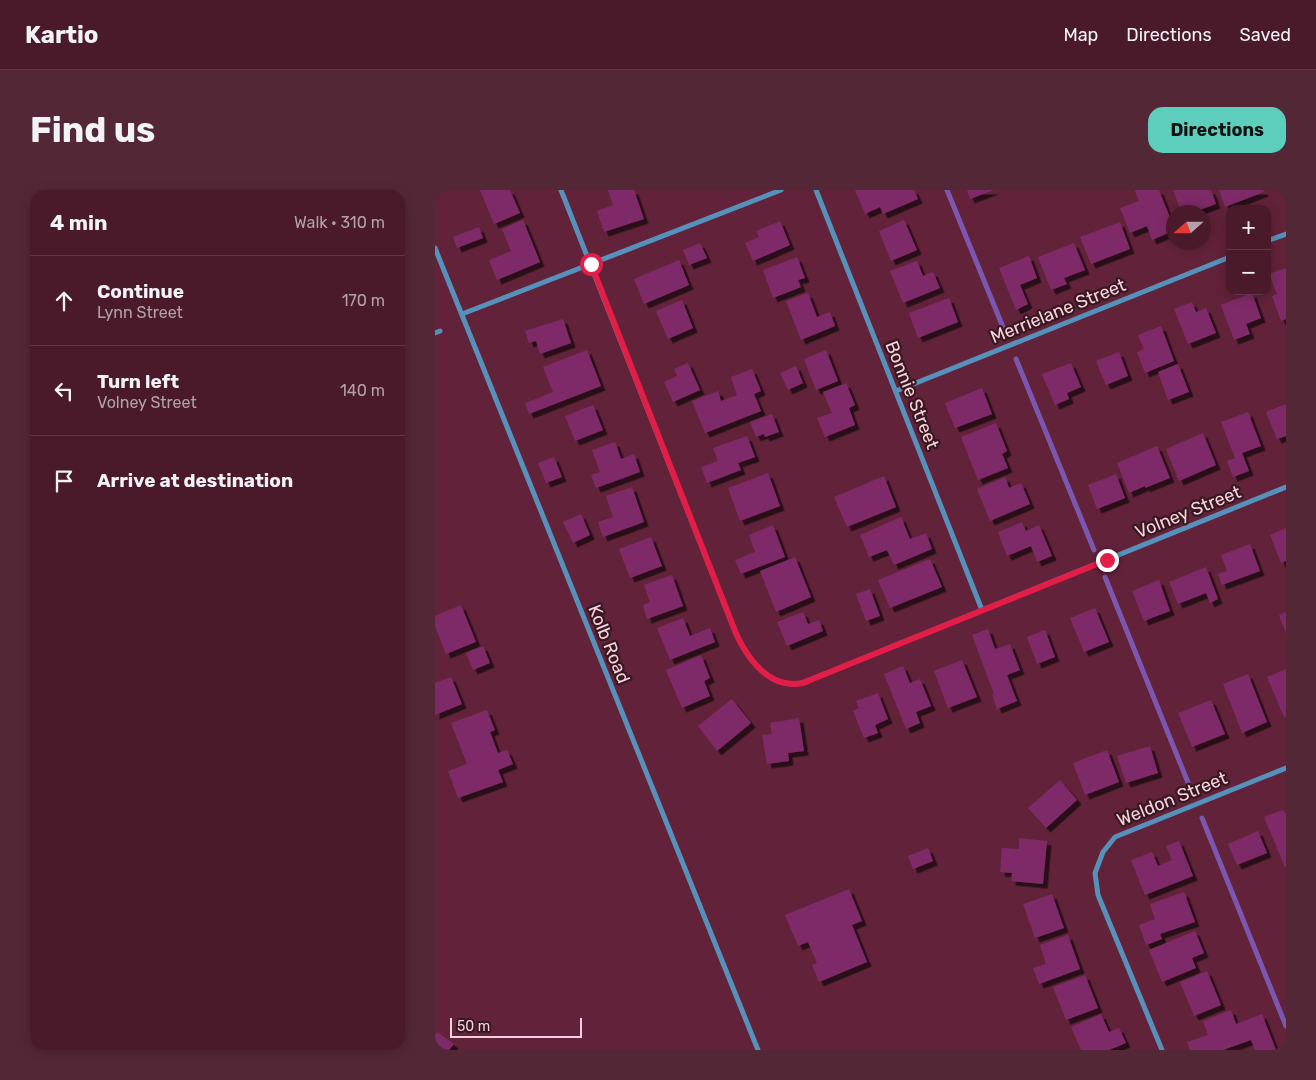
<!DOCTYPE html>
<html lang="en">
<head>
<meta charset="utf-8">
<style>
  :root { --surface:#4a1a2b; --page:#542737; --text:#f1f3f6; --muted:#b2a1a9; --line:#613847; --accent:#5ccebb }
  body { margin:0; font-family:Rubik,sans-serif; background:var(--page); color:var(--text) }
  .controls { position:absolute; right:15px; top:15px; display:grid; overflow:hidden; border-radius:10px; box-shadow:0 2px 12px #0003 }
  .controls button { width:45px; height:45px; display:grid; place-items:center; padding:0; border:0; border-bottom:1px solid var(--line); background:var(--surface); color:var(--text); font:25px sans-serif }
  .compass { position:absolute; left:731px; top:15px; width:45px; height:45px; border-radius:50%; background:var(--surface); box-shadow:0 2px 12px #0003; rotate:249deg }
  .scale { position:absolute; left:15px; bottom:12px; width:132px; box-sizing:border-box; padding-left:5px; border:2px solid #fad1db; border-top:0; font-size:14px; line-height:18px; white-space:nowrap; color:#fad1db; -webkit-text-stroke:4px #351821; paint-order:stroke }
  .stop { position:absolute; width:15px; height:15px; margin:-11px; border:4px solid #e11d48; border-radius:50%; background:#fff }
  .stop.end { background:#e11d48; border-color:#fff; box-shadow:0 1px 5px #0008 }
  .list { margin:0; padding:0; list-style:none }
  h2 { display:flex; justify-content:space-between; align-items:center; height:65px; margin:0; padding:0 20px; font-size:21px }
  h2 small { font-size:16px; font-weight:400; color:var(--muted) }
  .list li { display:grid; grid-template-columns:32px 1fr auto; gap:15px; align-items:center; box-sizing:border-box; height:90px; padding:0 20px; border-top:1px solid var(--line) }
  .list b { display:block; font-size:19px; white-space:nowrap }
  .list p { margin:0; font-size:16px; white-space:nowrap; color:var(--muted) }
  .list em { font-size:16px; font-style:normal; color:var(--muted) }
  .icon { flex:none; width:28px; height:28px; fill:none; stroke:currentColor; stroke-width:2; stroke-linecap:round; stroke-linejoin:round }
  .map { position:relative; flex:none; width:851px; height:860px; overflow:hidden; border-radius:15px }
  header { display:flex; align-items:center; gap:30px; box-sizing:border-box; height:70px; padding:0 25px; background:var(--surface); border-bottom:1px solid var(--line) }
  header strong { font-size:24px }
  nav { display:flex; gap:28px; margin-inline-start:auto; font-size:18px }
  .intro { display:flex; align-items:center; justify-content:space-between; box-sizing:border-box; height:120px; padding:0 30px }
  h1 { margin:0; font-size:35px }
  .button { padding:12px 22px; border-radius:15px; background:var(--accent); color:#111; font-size:18px; font-weight:700 }
  main { display:flex; gap:30px; padding:0 30px }
  aside { flex:1; background:var(--surface); border-radius:15px; box-shadow:0 2px 12px #0003 }
  .map>svg:first-child { display:block }
  .lines { fill:none; stroke-linecap:round; stroke-linejoin:round }
  .stream { stroke:#7b57af; stroke-width:5 }
  .building { fill:#7f2b67; filter:url(#shadow) }
  .minor { stroke:#5591bb; stroke-width:5 }
  .route { stroke:#e11d48; stroke-width:6 }
  .labels { text-anchor:middle; stroke-width:4.5; stroke-linejoin:round; paint-order:stroke }
  .street-label { font-size:18px; fill:#fad1db; stroke:#351821 }
</style>
</head>
<body>
<header>
<strong>Kartio</strong>
<nav><a>Map</a><a>Directions</a><a>Saved</a></nav>
</header>
<div class="intro"><h1>Find us</h1><a class="button">Directions</a></div>
<main>
<aside>
<h2>4 min<small>Walk · 310 m</small></h2>
<ul class="list">
<li><svg class="icon" aria-label="ahead" viewBox="0 0 24 24"><path d="M12 20V5M6 11l6-6 6 6"/></svg><div><b>Continue</b><p>Lynn Street</p></div><em>170 m</em></li>
<li><svg class="icon" aria-label="left" viewBox="0 0 24 24"><path d="M17 20v-9H6M10 6l-5 5 5 5"/></svg><div><b>Turn left</b><p>Volney Street</p></div><em>140 m</em></li>
<li><svg class="icon" aria-label="arrive" viewBox="0 0 24 24"><path d="M6 21V4h12l-3 4 3 4H6"/></svg><div><b>Arrive at destination</b></div></li>
</ul>
</aside>
<div class="map">
<svg width="851" height="860" viewBox="0 0 851 860">
  <defs>
    <filter id="shadow"><feDropShadow dx="4.5" dy="4.5" stdDeviation="0" flood-color="#0009"/></filter>
  </defs>
  <rect width="100%" height="100%" fill="#622239"/>
  <g class="lines">
    <path class="stream" d="M512,0L570,142
      M581,169L659,360
      M670,387L756,600
      M767,628L851,836"/>
  </g>
  <path class="building" d="M45,0H75L85,23L59,34Z
    M173,0H199L209,29L169,42L162,21L178,15Z
    M420,0H479L483,9L448,24L445,17L430,24Z
    M532,0H559L535,9Z
    M701,0H724L738,35V41L717,50L712,36L695,43L685,18L704,11L700,1Z
    M738,0H776L781,14L759,22H735L745,18Z
    M784,0H828L829,2L790,17Z
    M88,30L105,72L62,90L54,70L76,61L67,39Z
    M469,30L482,60L456,71L444,41Z
    M345,31L355,55L318,71L310,53L324,47L321,41Z
    M685,32L695,59L656,74L645,47Z
    M44,37L48,48L22,58L18,47Z
    M265,53L272,68L254,75L248,60Z
    M639,53L650,80L629,88L632,94L616,100L603,67Z
    M594,66L602,88L585,95L593,114L581,120L564,78Z
    M362,67L370,88L363,90L366,97L338,108L328,80Z
    M244,70L254,95L209,114L199,89Z
    M482,71L488,86L498,82L505,98L468,113L455,81Z
    M851,78V129L846,131L837,106L842,104L834,84Z
    M373,103L382,127L395,122L400,136L366,150L351,111Z
    M817,103L826,128L811,134L815,144L799,150L786,115Z
    M514,108L523,132L483,148L474,123Z
    M247,110L258,138L233,149L221,121Z
    M757,112L761,122L771,118L781,143L753,154L739,119Z
    M128,129L136,153L105,164L101,151L94,153L90,141Z
    M726,136L739,171L710,183L702,162L709,159L703,145Z
    M152,160L166,196L94,224L90,213L118,202L108,177Z
    M391,160L403,191L381,200L369,169Z
    M684,162L693,186L671,195L661,171Z
    M253,173L265,200L238,212L229,192L242,186L239,179Z
    M636,173L646,197L632,203L634,209L620,215L607,184Z
    M743,174L754,202L733,210L723,182Z
    M361,176L368,193L353,200L345,183Z
    M317,179L326,201L319,204L326,221L270,243L257,211L283,201L286,211L302,205L296,187Z
    M411,193L420,215L414,218L420,235L390,247L382,228L397,223L388,202Z
    M547,198L557,224L520,238L510,213Z
    M851,214V246L842,249L831,222Z
    M158,215L168,240L140,251L130,226Z
    M813,222L826,256L807,263L814,281L798,287L792,271L800,268L786,232Z
    M337,224L344,242L330,247L329,244L321,247L315,232Z
    M561,233L572,261L567,264L573,278L543,290L526,247Z
    M768,243L781,275L744,291L731,259Z
    M312,246L320,267L303,273L306,280L272,293L266,277L283,271L278,258Z
    M180,252L186,269L199,264L205,282L161,298L156,285L165,282L157,260Z
    M722,256L735,288L710,298V296L694,303L682,273Z
    M119,267L127,287L111,293L103,273Z
    M333,283L345,316L305,331L293,298Z
    M681,284L690,308L662,319L653,295Z
    M449,286L461,317L412,337L399,307Z
    M570,287L574,298L586,293L595,314L555,331L542,299Z
    M197,297L209,332L168,347L163,332L178,327L171,306Z
    M146,324L155,345L138,353L128,332Z
    M466,327L475,349L491,343L497,359L459,375L452,360L434,367L425,345Z
    M587,332L591,341L604,335L617,366L602,372L596,356L572,366L563,342Z
    M338,335L350,367L306,384L300,370L320,362L314,345Z
    M851,338V371L846,373L835,345Z
    M216,347L227,376L195,388L184,359Z
    M815,354L825,381L787,395L783,384L792,381L786,365Z
    M360,367L376,407L341,422L325,381Z
    M495,369L507,397L455,418L443,390Z
    M771,377L783,409L775,413L771,403L743,414L734,392Z
    M237,385L248,416L212,429L208,415L215,412L209,395Z
    M724,390L735,421L709,431L697,401Z
    M435,399L445,426L431,431L421,404Z
    M26,415L41,452L11,464L0,436V426Z
    M660,418L674,452L649,462L635,428Z
    M368,422L373,434L384,430L388,441L352,456L342,432Z
    M851,422V443L844,425Z
    M248,428L255,446L275,438L280,452L235,470L222,438Z
    M553,439L560,459L575,454L585,480L572,485L582,511L562,519L557,504H559L537,445Z
    M610,440L620,467L602,474L592,447Z
    M48,456L55,473L38,480L31,463Z
    M266,465L275,488L269,491L275,506L247,518L231,480Z
    M527,470L542,507L513,518L499,481Z
    M468,476L475,493L485,489L496,516L481,522L485,533L471,539L449,484Z
    M851,479V526L849,527L832,487Z
    M813,484L832,532L807,543L788,494Z
    M16,487L27,514L0,525V493Z
    M443,503L453,529L440,535L443,543L429,548L418,521L424,518L421,511Z
    M297,509L316,533L282,561L263,536Z
    M776,510L790,544L757,557L743,523Z
    M52,520L60,540L55,542L63,563L72,560L78,574L63,580L68,592L23,608L13,581L32,574L16,533Z
    M364,528L369,561L353,563L354,571L332,574L327,545L337,544L335,533Z
    M715,556L723,583L691,593L682,566Z
    M672,560L684,592L650,605L638,573Z
    M625,590L642,610L611,638L593,618Z
    M848,620L850,623H851V677H850L829,627Z
    M823,641L832,663L802,675L793,654Z
    M584,648L612,651L608,694L576,691L577,683L565,682L567,658L584,659Z
    M744,651L758,686L710,705L696,670L717,662L723,676L737,670L731,656Z
    M493,658L498,671L478,679L473,666Z
    M414,699L427,731L417,735L432,772L384,792L377,775L382,773L373,752L363,756L350,725Z
    M749,702L760,732L725,744L727,749L711,755L704,735L720,729L715,714Z
    M617,704L629,738L600,748L588,714Z
    M760,741L769,763L757,768L761,778L727,792L714,760Z
    M633,745L645,779L604,794L598,778L611,774L605,755Z
    M772,781L786,815L759,826L745,792Z
    M650,785L663,818L631,830L618,797Z
    M796,820L801,834L827,824L841,860H820L816,850L788,860H755L752,852L773,845L768,831Z
    M666,824L674,842L684,838L691,853L674,860H646L636,837Z
    M2,842L19,854L14,860H0V845Z"/>
  <g class="lines">
    <path class="minor" d="M126,0L302,446C313,468 331,495 360,494C365,494 371,492 375,490L851,297
      M381,0L547,420
      M832,51L851,44
      M0,58L323,860
      M27,124L346,0
      M0,143L5,141
      M461,201L795,67
      M727,860L663,705L660,683L668,662L680,647L851,578"/>
  </g>
  <g class="lines">
    <path class="route" d="M156,74L302,446C313,468 331,495 360,494C365,494 371,492 375,490L672,370"/>
  </g>
  <g class="labels">
    <g class="street-label">
      <text transform="translate(623 121) rotate(-22)" y="6">Merrielane Street</text>
      <text transform="translate(477 205) rotate(68)" y="6">Bonnie Street</text>
      <text transform="translate(753 322) rotate(-22)" y="6">Volney Street</text>
      <text transform="translate(174 454) rotate(68)" y="6">Kolb Road</text>
      <text transform="translate(737 609) rotate(-22)" y="6">Weldon Street</text>
    </g>
  </g>
</svg>
<div class="controls">
<button>+</button>
<button>−</button>
</div>
<svg class="compass" viewBox="-18 -18 36 36"><path d="M0-13l5 13h-10z" fill="#e53935"/><path d="M0 13l5-13h-10z" fill="#b2a1a9"/></svg>
<div class="scale">50 m</div>
<div class="stop" style="left:156px;top:74px"></div>
<div class="stop end" style="left:672px;top:370px"></div>
</div>
</main>
</body>
</html>
